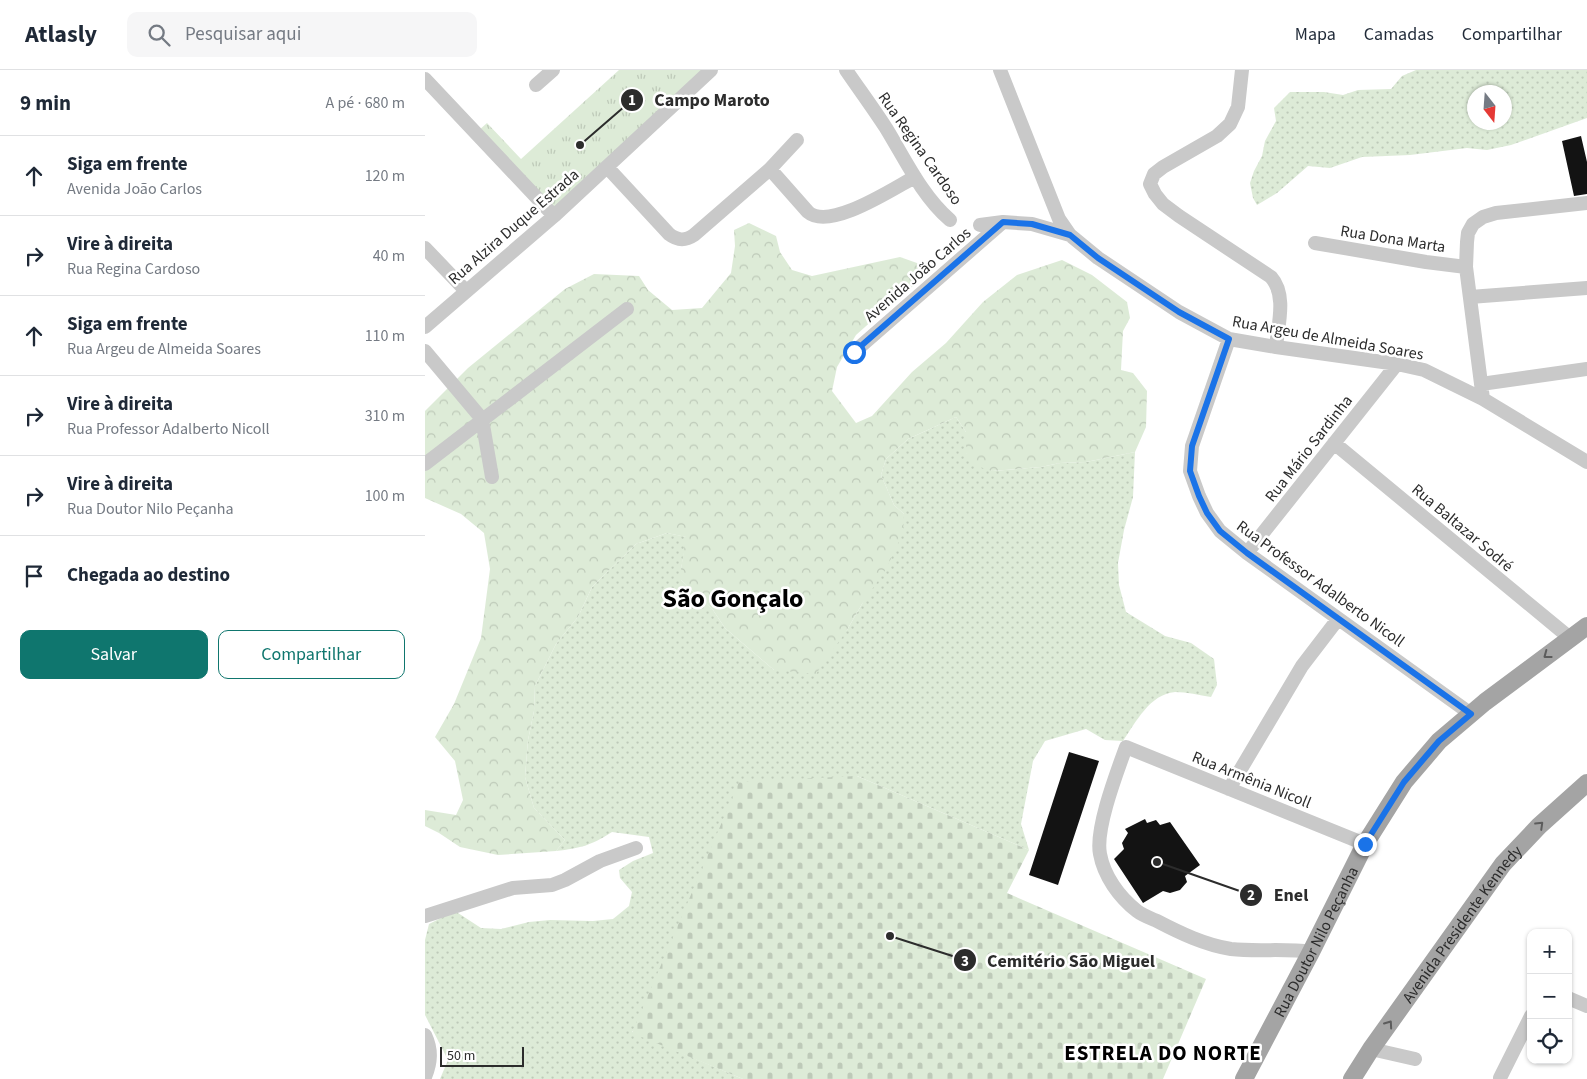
<!DOCTYPE html>
<html lang="pt">
<head>
<meta charset="utf-8">
<style>
  :root { --surface:#fff; --page:#f6f6f7; --text:#1f2937; --muted:#747a83; --line:#e0e1e3; --accent:#0f766e }
  body { margin:0; font-family:"Source Sans 3",sans-serif; background:var(--page); color:var(--text) }
  .controls { position:absolute; right:15px; bottom:15px; display:grid; overflow:hidden; border-radius:10px; box-shadow:0 1px 4px #0004 }
  .controls button { width:45px; height:45px; display:grid; place-items:center; padding:0; border:0; border-bottom:1px solid var(--line); background:var(--surface); color:var(--text); font:25px sans-serif }
  .compass { position:absolute; left:1042px; top:15px; width:45px; height:45px; border-radius:50%; background:var(--surface); box-shadow:0 1px 4px #0004; rotate:163deg }
  .scale { position:absolute; left:15px; bottom:12px; width:84px; box-sizing:border-box; padding-left:5px; border:2px solid #2c2c2c; border-top:0; font-size:14px; line-height:18px; white-space:nowrap; color:#2c2c2c; -webkit-text-stroke:4px #fff; paint-order:stroke }
  .stop { position:absolute; width:15px; height:15px; margin:-11px; border:4px solid #1a73e8; border-radius:50%; background:#fff }
  .stop.end { background:#1a73e8; border-color:#fff; box-shadow:0 1px 5px #0008 }
  .list { margin:0; padding:0; list-style:none }
  h2 { display:flex; justify-content:space-between; align-items:center; height:65px; margin:0; padding:0 20px; font-size:21px }
  h2 small { font-size:16px; font-weight:400; color:var(--muted) }
  .list li { display:grid; grid-template-columns:32px 1fr auto; gap:15px; align-items:center; box-sizing:border-box; height:80px; padding:0 20px; border-top:1px solid var(--line) }
  .list b { display:block; font-size:19px; white-space:nowrap }
  .list p { margin:0; font-size:16px; white-space:nowrap; color:var(--muted) }
  .list em { font-size:16px; font-style:normal; color:var(--muted) }
  .actions { display:flex; gap:10px; padding:15px 20px }
  .actions a { flex:1; padding:11px 0; border:1px solid var(--accent); border-radius:10px; text-align:center; font-size:18px; color:var(--accent) }
  .actions .main { background:var(--accent); color:#fff }
  .icon { flex:none; width:28px; height:28px; fill:none; stroke:currentColor; stroke-width:2; stroke-linecap:round; stroke-linejoin:round }
  .map { position:relative; flex:none; width:1162px; height:1009px; overflow:hidden }
  header { display:flex; align-items:center; gap:30px; box-sizing:border-box; height:70px; padding:0 25px; background:var(--surface); border-bottom:1px solid var(--line) }
  header strong { font-size:24px }
  nav { display:flex; gap:28px; margin-inline-start:auto; font-size:18px }
  .search { width:350px; height:45px; background:var(--page); display:flex; align-items:center; gap:12px; box-sizing:border-box; padding:0 18px; border-radius:10px; color:var(--muted); font-size:19px }
  main { display:flex }
  aside { flex:1; background:var(--surface) }
  .map>svg:first-child { display:block }
  .grass { fill:url(#grass-dots); fill-rule:evenodd }
  .forest { fill:url(#forest-crowns) }
  .cemetery { fill:url(#cemetery-stones) }
  .park { fill:url(#park-tufts) }
  .building { fill:#131313 }
  .lines { fill:none; stroke-linecap:round; stroke-linejoin:round }
  .minor { stroke:#c9c9c9; stroke-width:14 }
  .major { stroke:#a4a4a4; stroke-width:18 }
  .oneway { stroke:#5c5c5c }
  .route { stroke:#1a73e8; stroke-width:6 }
  .labels { text-anchor:middle; stroke-width:5; stroke-linejoin:round; paint-order:stroke }
  .street-label { font-size:16px; fill:#2c2c2c; stroke:#fff }
  .district-label { font-size:21px; font-weight:bold; letter-spacing:1px; fill:#000; stroke:#fff }
  .town-label { font-size:26px; font-weight:bold; fill:#000; stroke:#fff }
  .leader { fill:none; stroke:#2c2c2c; stroke-width:2 }
  .callout-dot { fill:#2c2c2c; stroke:#fff; stroke-width:2 }
  .mark-label { font-size:15px; text-anchor:middle; font-weight:bold; fill:#fff }
  .callout-label { font-size:18px; text-anchor:middle; font-weight:bold; fill:#2c2c2c; stroke:#fff; stroke-width:5; stroke-linejoin:round; paint-order:stroke }
</style>
</head>
<body>
<header>
<strong>Atlasly</strong>
<div class="search"><svg class="icon" aria-label="search" viewBox="0 0 24 24"><circle cx="10" cy="10" r="6"/><path d="M15 15l6 6"/></svg>Pesquisar aqui</div>
<nav><a>Mapa</a><a>Camadas</a><a>Compartilhar</a></nav>
</header>
<main>
<aside>
<h2>9 min<small>A pé · 680 m</small></h2>
<ul class="list">
<li><svg class="icon" aria-label="ahead" viewBox="0 0 24 24"><path d="M12 20V5M6 11l6-6 6 6"/></svg><div><b>Siga em frente</b><p>Avenida João Carlos</p></div><em>120 m</em></li>
<li><svg class="icon" aria-label="right" viewBox="0 0 24 24"><path d="M7 20v-9h11M14 6l5 5-5 5"/></svg><div><b>Vire à direita</b><p>Rua Regina Cardoso</p></div><em>40 m</em></li>
<li><svg class="icon" aria-label="ahead" viewBox="0 0 24 24"><path d="M12 20V5M6 11l6-6 6 6"/></svg><div><b>Siga em frente</b><p>Rua Argeu de Almeida Soares</p></div><em>110 m</em></li>
<li><svg class="icon" aria-label="right" viewBox="0 0 24 24"><path d="M7 20v-9h11M14 6l5 5-5 5"/></svg><div><b>Vire à direita</b><p>Rua Professor Adalberto Nicoll</p></div><em>310 m</em></li>
<li><svg class="icon" aria-label="right" viewBox="0 0 24 24"><path d="M7 20v-9h11M14 6l5 5-5 5"/></svg><div><b>Vire à direita</b><p>Rua Doutor Nilo Peçanha</p></div><em>100 m</em></li>
<li><svg class="icon" aria-label="arrive" viewBox="0 0 24 24"><path d="M6 21V4h12l-3 4 3 4H6"/></svg><div><b>Chegada ao destino</b></div></li>
</ul>
<div class="actions"><a class="main">Salvar</a><a>Compartilhar</a></div>
</aside>
<div class="map">
<svg width="1162" height="1009" viewBox="0 0 1162 1009">
  <defs>
    <pattern id="grass-dots" width="8" height="8" patternUnits="userSpaceOnUse" patternTransform="scale(1.25)"><rect width="8" height="8" fill="#ddebd7"/><path d="M2 2h.1M6 6h.1" fill="none" stroke="#becab9" stroke-width="1.8" stroke-linecap="round"/></pattern>
    <pattern id="forest-crowns" width="20" height="18" patternUnits="userSpaceOnUse" patternTransform="scale(1.25)"><rect width="20" height="18" fill="#ddebd7"/><path d="M2 6a3 3 0 1 1 6 0M12 15a3 3 0 1 1 6 0" fill="none" stroke="#becab9"/></pattern>
    <pattern id="cemetery-stones" width="16" height="16" patternUnits="userSpaceOnUse" patternTransform="scale(1.25)"><rect width="16" height="16" fill="#ddebd7"/><path d="M2 7V4a2 2 0 0 1 4 0v3zM10 15v-3a2 2 0 0 1 4 0v3z" fill="#becab9"/></pattern>
    <pattern id="park-tufts" width="24" height="20" patternUnits="userSpaceOnUse" patternTransform="scale(1.25)"><rect width="24" height="20" fill="#ddebd7"/><path d="M3 7l-1-3M5 7V3M7 7l1-3M15 17l-1-3M17 17v-4M19 17l1-3" fill="none" stroke="#becab9"/></pattern>
  </defs>
  <rect width="100%" height="100%" fill="#fff"/>
  <path class="grass" d="M991,0H1162V48L1086,75L1062,80L1042,78L985,85L937,87L905,98L883,96L852,123L832,135L828,128L825,113L829,101L837,86L840,71L851,51L849,38L865,22H899L918,25L933,20L966,19L977,6ZM1050,22H1080V52H1050Z
    M531,347L541,362V383L567,401L616,397L635,393L661,392L710,382L708,427L699,460L693,493L694,515L701,542L740,566L766,573L789,589L792,615L786,627C774,625 762,622 750,622C725,624 711,652 698,671L680,670L661,659L620,671L608,691L596,754L604,780L432,706L207,962L318,1009H15L23,990L0,945V870L4,854L30,841L56,858L76,859L104,852L125,850L168,851L188,849L204,836L207,822L195,808L194,800L208,791L228,783L224,767L187,762C165,776 156,778 131,781L140,770L109,738L100,707L103,670L109,641L110,616L131,574L153,547L167,517L211,474L242,463L262,467L256,499V510L288,540L300,558L349,600L422,560L437,534L479,444L469,435L456,405L461,389L483,369Z"/>
  <path class="forest" d="M324,153L351,166L355,182L367,200L387,206L475,187L506,198L480,224L458,241L431,265L412,297L407,321L431,353L447,346L487,302L521,273L558,232L592,205L637,190L667,205L702,232L705,248L698,261L696,300L708,303L722,321L721,357L710,382L661,392L635,393L616,397L567,401L546,394L541,383V362L531,347L483,369L461,389L456,405L469,435L479,444L478,463L461,499L437,534L422,560L391,604L349,600L300,558L288,540L256,510V499L261,467L242,463L211,474L167,517L153,547L131,574L110,616L109,641L103,670L100,707L109,738L140,770L131,781L73,785L35,777L14,763L0,756V740L31,745L38,730L30,691L10,667L29,634L56,568L65,499L59,463L36,444L0,428V341L43,298L140,219L169,204L214,206L223,220L247,240L277,238L306,203L310,176L309,160Z"/>
  <path class="cemetery" d="M432,706L604,780L582,823L781,909L738,1009H318L207,963L314,712Z"/>
  <path class="park" d="M194,0H279L128,140L53,61L62,53L96,89Z"/>
  <path class="building" d="M1156,66L1162,92V124L1149,126L1137,71Z
    M644,682L674,691L633,815L604,805Z
    M720,749L722,753L731,750L735,755L745,752L775,795L760,806L762,812L755,820L745,823L738,821L718,833L689,789L699,779L697,773L703,763L700,759Z"/>
  <g class="lines">
    <path class="minor" d="M421,0C434,19 448,38 461,58C480,89 497,126 525,150
      M575,0L634,149L645,165L673,188L754,242L804,269L851,277L972,294L999,300L1058,329L1162,392
      M817,0L813,37L805,54L792,66L738,97L729,104L725,114L730,124L738,134L754,146L846,207C862,225 853,255 851,277
      M0,9L129,146
      M111,15L128,0
      M182,97L244,164C253,171 260,171 269,165L345,99L372,70
      M345,99L383,142C405,161 469,118 490,107
      M555,155L578,152L607,154L645,165
      M890,173L1001,192L1041,197
      M0,178L41,221
      M1045,227L1162,218
      M0,257L129,146L286,0
      M804,269L767,376L765,401L774,426L782,443L795,461L822,483L1046,644
      M0,281L57,349L67,407
      M429,282L578,152
      M1056,314L1162,299
      M1058,329L1041,197L1042,172L1043,163L1048,154L1058,147L1071,143L1162,133
      M909,373L1145,568
      M0,394L202,239
      M822,483L972,294
      M804,719L877,596L913,549
      M0,846L88,818L127,815L140,810L175,791L211,778
      M886,882C860,878 833,882 806,879C780,875 755,863 732,851C725,848 717,845 712,841C694,827 679,806 675,784C670,759 692,702 701,677L940,774
      M1143,928L1162,936
      M0,965C7,980 6,992 0,1007
      M946,979L990,989
      M1075,1008L1106,946"/>
    <g class="major">
      <path id="s1" d="M819,1009L886,882L940,774L979,712L1014,671L1060,632L1162,556"/>
      <path id="s2" d="M927,1009L946,979L1078,794L1114,756L1162,713"/>
    </g>
  </g>
  <defs><path id="oneway-chevron" d="M-2-3.5L2.5 0L-2 3.5" fill="none" stroke-width="1.6" stroke-linecap="round" stroke-linejoin="round" transform="scale(1.25)"/></defs>
  <g class="oneway">
    <use href="#oneway-chevron" transform="translate(1122 585) rotate(143)"/>
    <use href="#oneway-chevron" transform="translate(1115 755) rotate(-44)"/>
    <use href="#oneway-chevron" transform="translate(964 954) rotate(-55)"/>
  </g>
  <g class="lines">
    <path class="route" d="M429,282L578,152L607,154L645,165L673,188L754,242L804,269L767,376L765,401L774,426L782,443L795,461L822,483L1046,644L1014,671L979,712L940,774"/>
  </g>
  <g class="labels">
    <g class="street-label">
      <text transform="translate(496 78) rotate(55)" y="6">Rua Regina Cardoso</text>
      <text transform="translate(88 156) rotate(-41)" y="6">Rua Alzira Duque Estrada</text>
      <text transform="translate(968 168) rotate(9)" y="6">Rua Dona Marta</text>
      <text transform="translate(492 204) rotate(-41)" y="6">Avenida João Carlos</text>
      <text transform="translate(903 267) rotate(10)" y="6">Rua Argeu de Almeida Soares</text>
      <text transform="translate(883 378) rotate(-52)" y="6">Rua Mário Sardinha</text>
      <text transform="translate(1038 457) rotate(40)" y="6">Rua Baltazar Sodré</text>
      <text transform="translate(896 513) rotate(36)" y="6">Rua Professor Adalberto Nicoll</text>
      <text transform="translate(827 709) rotate(22)" y="6">Rua Armênia Nicoll</text>
      <text dy="6" stroke="none"><textPath href="#s2" startOffset="190">Avenida Presidente Kennedy</textPath></text>
      <text dy="6" stroke="none"><textPath href="#s1" startOffset="155">Rua Doutor Nilo Peçanha</textPath></text>
    </g>
    <g class="district-label">
      <text x="738" y="990">ESTRELA DO NORTE</text>
    </g>
    <g class="town-label">
      <text x="308" y="537">São Gonçalo</text>
    </g>
  </g>
  <path class="leader" d="M155 75L207 30M732 792L826 825M465 866L540 890"/>
  <g class="callout-dot">
    <circle cx="155" cy="75" r="5"/>
    <circle cx="732" cy="792" r="5"/>
    <circle cx="465" cy="866" r="5"/>
    <circle cx="207" cy="30" r="12"/>
    <circle cx="826" cy="825" r="12"/>
    <circle cx="540" cy="890" r="12"/>
  </g>
  <g class="mark-label">
    <text x="207" y="35">1</text>
    <text x="826" y="830">2</text>
    <text x="540" y="896">3</text>
  </g>
  <g class="callout-label">
    <text x="287" y="36">Campo Maroto</text>
    <text x="866" y="831">Enel</text>
    <text x="646" y="897">Cemitério São Miguel</text>
  </g>
</svg>
<div class="controls">
<button>+</button>
<button>−</button>
<button><svg class="icon" aria-label="locate" viewBox="0 0 24 24"><circle cx="12" cy="12" r="6"/><path d="M12 2v4M12 18v4M2 12h4M18 12h4"/></svg></button>
</div>
<svg class="compass" viewBox="-18 -18 36 36"><path d="M0-13l5 13h-10z" fill="#e53935"/><path d="M0 13l5-13h-10z" fill="#747a83"/></svg>
<div class="scale">50 m</div>
<div class="stop" style="left:429px;top:282px"></div>
<div class="stop end" style="left:940px;top:774px"></div>
</div>
</main>
</body>
</html>
